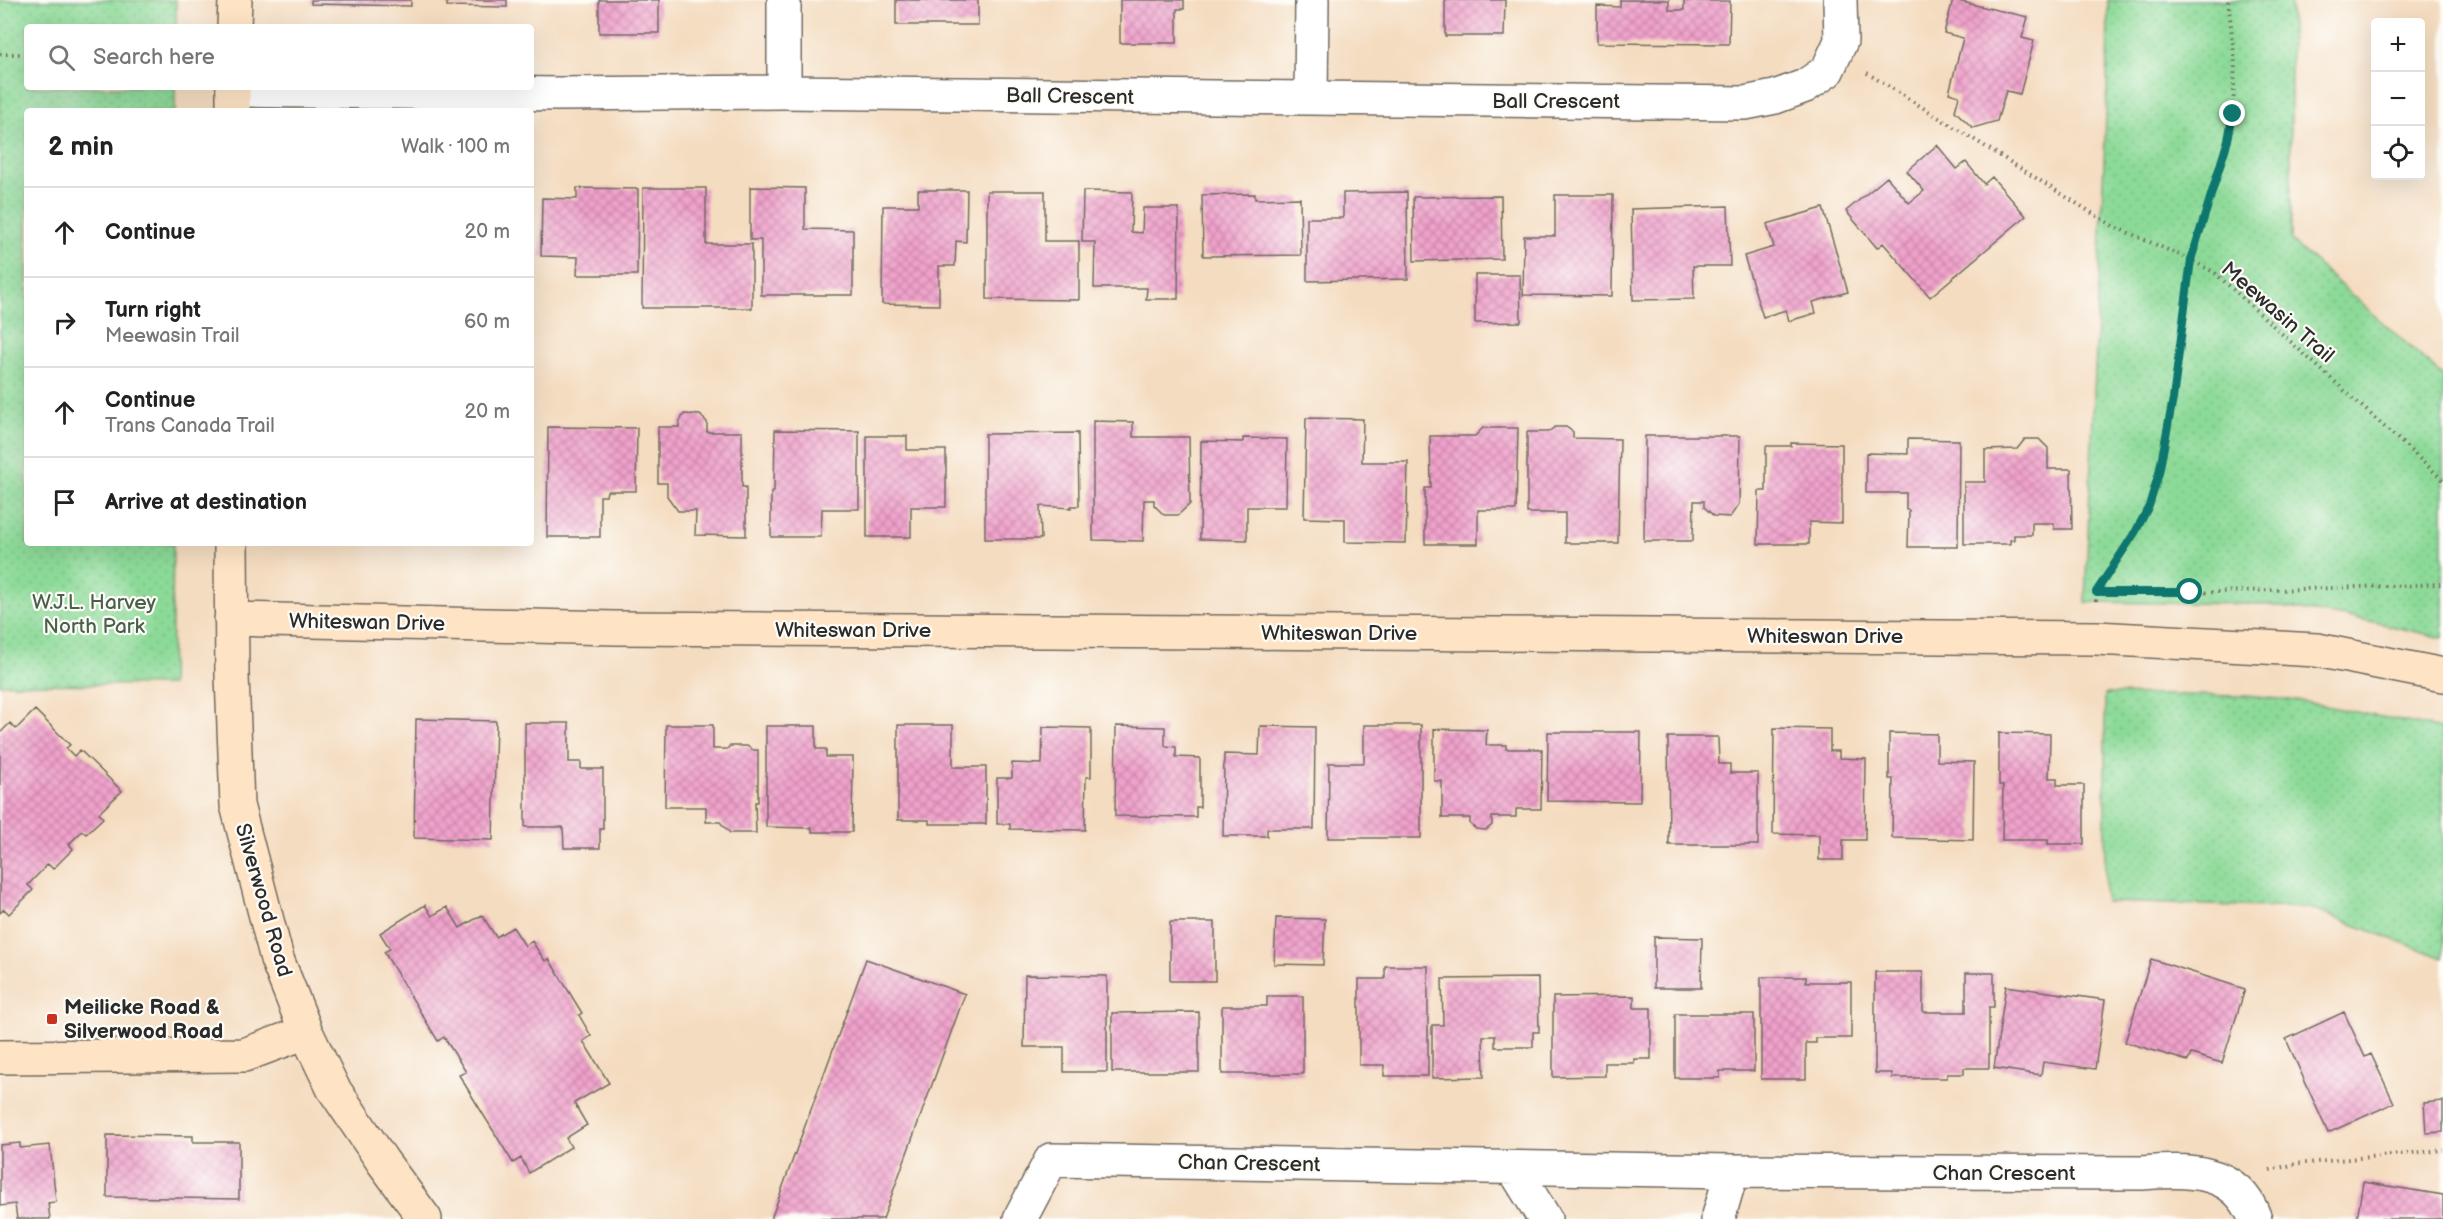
<!DOCTYPE html>
<html lang="en">
<head>
<meta charset="utf-8">
<style>
  :root { --surface:#fff; --page:#f2f2f2; --text:#222; --muted:#767676; --line:#e0e0e0 }
  body { margin:0; font-family:"Balsamiq Sans",sans-serif; background:var(--page); color:var(--text) }
  .controls { position:absolute; right:18px; top:18px; display:grid; overflow:hidden; border-radius:6px; box-shadow:0 6px 24px #0002 }
  .controls button { width:54px; height:54px; display:grid; place-items:center; padding:0; border:0; border-bottom:2px solid var(--line); background:var(--surface); color:var(--text); font:30px sans-serif }
  .stop { position:absolute; width:18px; height:18px; margin:-14px; border:4px solid #0f766e; border-radius:50%; background:#fff }
  .stop.end { background:#0f766e; border-color:#fff; box-shadow:0 2px 6px #0008 }
  .list { margin:0; padding:0; list-style:none }
  h2 { display:flex; justify-content:space-between; align-items:center; height:78px; margin:0; padding:0 24px; font-size:26px }
  h2 small { font-size:20px; font-weight:400; color:var(--muted) }
  .list li { display:grid; grid-template-columns:39px 1fr auto; gap:18px; align-items:center; box-sizing:border-box; height:90px; padding:0 24px; border-top:2px solid var(--line) }
  .list b { display:block; font-size:22px; white-space:nowrap }
  .list p { margin:0; font-size:20px; white-space:nowrap; color:var(--muted) }
  .list em { font-size:20px; font-style:normal; color:var(--muted) }
  .icon { flex:none; width:33px; height:33px; fill:none; stroke:currentColor; stroke-width:2; stroke-linecap:round; stroke-linejoin:round }
  .map { position:relative; flex:none; width:2443px; height:1219px; overflow:hidden }
  .search { position:absolute; background:var(--surface); box-shadow:0 6px 24px #0002; left:24px; top:24px; width:510px; height:66px; display:flex; align-items:center; gap:15px; box-sizing:border-box; padding:0 21px; border-radius:6px; color:var(--muted); font-size:22px }
  .panel { position:absolute; background:var(--surface); box-shadow:0 6px 24px #0002; left:24px; top:108px; width:510px; height:438px; border-radius:6px }
  .map>svg:first-child { display:block }
  .grass { fill:url(#grass-dots); stroke:#5c8262; stroke-width:1.5 }
  .building { fill:url(#building-cross-hatch) }
  .lines { fill:none; stroke-linecap:round; stroke-linejoin:round }
  .street-casing { stroke:#71695f; stroke-width:36 }
  .secondary-casing { stroke:#71695f; stroke-width:36 }
  .path { stroke:#71695f; stroke-width:4; stroke-dasharray:1.5 4.5; stroke-linecap:butt }
  .street { stroke:#fff; stroke-width:33 }
  .secondary { stroke:#fee4c5; stroke-width:33 }
  .route { stroke:#0f766e; stroke-width:8 }
  .poi-dot { fill:#c8321e; stroke:#fdfcf7; stroke-width:2 }
  .labels { text-anchor:middle; stroke-width:4.5; stroke-linejoin:round; paint-order:stroke }
  .street-label { font-size:21px; fill:#2b2b2b; stroke:#fdfcf7 }
  .park-label { font-size:21px; fill:#48604c; stroke:#fdfcf7 }
  .poi-label { font-size:21px; font-weight:bold; fill:#2b2b2b; stroke:#fdfcf7; text-anchor:start }
</style>
</head>
<body>
<div class="map">
<svg width="2443" height="1219" viewBox="0 0 2443 1219">
  <defs>
    <pattern id="grass-dots" width="8" height="8" patternUnits="userSpaceOnUse" patternTransform="scale(1.5)"><rect width="8" height="8" fill="#8cda98"/><path d="M2 2h.1M6 6h.1" fill="none" stroke="#79bb83" stroke-width="1.8" stroke-linecap="round"/></pattern>
    <pattern id="building-cross-hatch" width="8" height="8" patternUnits="userSpaceOnUse" patternTransform="scale(1.5)"><rect width="8" height="8" fill="#f1a2cc"/><path d="M0 0l8 8M0 8l8-8" fill="none" stroke="#c384a6"/></pattern>
  </defs>
  <rect width="100%" height="100%" fill="#fdfcf7"/>
  <filter id="ink" filterUnits="userSpaceOnUse"><feTurbulence type="fractalNoise" baseFrequency=".0167" numOctaves="2"/><feDisplacementMap in="SourceGraphic" scale="12" xChannelSelector="R" yChannelSelector="G"/><feConvolveMatrix kernelMatrix="1 2 1 2 8 2 1 2 1" color-interpolation-filters="sRGB"/></filter>
  <filter id="wash" filterUnits="userSpaceOnUse"><feTurbulence type="fractalNoise" baseFrequency=".008" numOctaves="4" result="noise"/><feDisplacementMap in="SourceGraphic" scale="24" xChannelSelector="R" yChannelSelector="G"/><feGaussianBlur stdDeviation="1.35" result="paint"/><feColorMatrix in="noise" values="0 0 0 0 0 0 0 0 0 0 0 0 0 0 0 0 0 1.4 0 .05"/><feComposite in="paint" operator="in"/></filter>
  <g filter="url(#wash)">
    <rect width="100%" height="100%" fill="#f4dcc0"/>
    <path class="grass" d="M0,0H176V27H27V87H175V111H27V543H173L171,685L0,684Z
      M2108,0H2291V241L2443,376V638L2365,620L2262,604L2085,602L2107,92Z
      M2105,694L2245,696L2300,701L2443,729V958L2309,908L2105,902Z"/>
    <g id="blocks">
      <path class="building" d="M311,0H411V6L311,4Z
        M447,0H507V7L447,6Z
        M599,0H659V33H599Z
        M896,0H978V25H896Z
        M1120,0H1184V9H1177V43H1120Z
        M1445,0H1505L1504,36H1445Z
        M1620,0H1669V10H1684V1H1730L1729,44L1597,43V6L1620,7Z
        M1953,0L2028,17L2022,38L2034,41L2020,94L2006,91L1997,121L1973,128L1955,111L1959,96L1949,93L1963,38L1944,33Z
        M1937,145L1957,169L1966,162L1984,184L1992,177L2026,216L1930,297L1883,243L1877,248L1846,211L1887,177L1909,203L1924,191L1907,171Z
        M750,187L805,188V229L853,230V295H761V240H750Z
        M577,188L638,189L637,275H577L578,257L541,256L542,198L577,199Z
        M643,188H706V244H752V308H642Z
        M918,190H967L966,242L956,241L955,266H939V305L882,304L883,206H918Z
        M987,191H1045V241H1079V300L987,299Z
        M1083,191L1132,192L1131,232L1142,233L1143,208H1179L1178,299H1146L1147,288H1094L1095,242H1082Z
        M1407,192L1408,279L1307,281V218H1343V193Z
        M1255,194V199L1300,198L1301,255L1203,256L1202,195Z
        M1555,195H1613L1612,296L1523,295L1524,236H1555Z
        M1501,196L1502,259L1414,261L1413,197Z
        M1728,206L1730,266H1693L1694,299L1633,300L1631,209Z
        M1823,208L1848,292L1813,302L1816,313L1789,321L1786,310L1763,317L1744,256L1774,247L1767,224Z
        M1475,275H1520L1521,322L1475,323Z
        M684,414L700,415L707,422V432H742V487H746V536L695,535L696,511H678L667,496V483H658V427H679V423Z
        M1306,418L1363,419L1362,462H1408L1406,543L1345,542V519L1304,518Z
        M1093,421L1133,422V437H1189L1190,504L1178,515H1164L1154,505V500H1144L1143,541L1093,540Z
        M548,427L637,428L636,491H607L606,496H600V537H547Z
        M1555,427H1566L1573,432V438L1620,439L1618,543H1565V513H1527V432H1548Z
        M1483,428H1518L1516,510H1478V544H1425V488H1431L1430,436H1475Z
        M775,430L859,431V509H822L821,537H771V492H774Z
        M1078,433L1079,506H1071V508L1040,506L1041,539H985V434Z
        M867,436H907V450H946V507H911V537H867Z
        M1645,436H1740L1739,504L1730,517L1714,516L1704,507V501H1694L1693,541H1644Z
        M1243,438L1287,439L1286,507H1247V540L1200,539L1201,441L1243,442Z
        M1908,439L1959,440L1958,547H1908L1909,510H1906V493H1866V453L1908,454Z
        M2025,439H2039L2048,448V469H2071L2072,529H2054V523H2032V535H2014V540H2010V544H1964V482H1985V450L2017,449Z
        M1791,443L1842,444V523L1809,522V544H1758L1759,491H1766V446H1791Z
        M35,710L70,745L66,748L74,756L80,750L122,791L99,813L103,818L86,834L82,831L69,844L73,849L53,869L48,864L28,885L33,890L9,914L4,909L0,913V733L10,723L16,729Z
        M416,719L496,721L493,840L414,838Z
        M525,723H569V762H581V769H603V829H600V848H564L563,827H525Z
        M666,725H713V749H727L730,746H747L753,750H758V802H755L756,833H730L720,822H706V807H665Z
        M898,725H953V767H986V824H929V820H898Z
        M1364,725H1421V838H1328L1329,763H1364Z
        M766,726H816V749H826V757H853L852,832H812V828L766,827Z
        M1116,726L1165,727V746L1176,747V757L1200,758V807H1196V817L1115,816Z
        M1260,726L1315,727L1314,829H1267V836H1223L1224,754L1259,755Z
        M1043,727L1091,728V777H1086L1085,830L1010,829V824H997V778H1012V763L1042,764Z
        M1774,728L1830,729V751H1839V758L1866,759L1865,840H1843V860H1819V835L1773,834Z
        M1434,729L1487,730L1486,745H1506V749H1542L1541,809H1516V817H1492V825L1486,830L1476,829L1470,824V818H1442V781H1434Z
        M1548,732H1641L1640,802L1547,801Z
        M1889,733L1937,734V761L1974,762L1973,840L1892,838L1893,779H1889Z
        M1999,733L2050,734L2049,778H2057V785H2084V844H2048V840H2002L2003,785H1999Z
        M1668,737H1718L1719,764H1730V773H1758V845H1669Z
        M425,905L432,916L447,907L460,928L482,915L496,937L513,927L525,946L532,941L545,961L549,959L582,1013L579,1015L591,1036L583,1041L609,1083L574,1103L587,1125L566,1138L571,1147L529,1173L521,1158L513,1163L459,1075L466,1072L444,1037L438,1041L384,952L390,949L380,933Z
        M1276,918L1325,919L1323,965L1274,964Z
        M1170,922H1215V981H1170Z
        M1654,937L1702,938L1701,988H1654Z
        M866,959L965,994L883,1219H771Z
        M2151,959L2245,989L2222,1063L2191,1054L2188,1061L2125,1042Z
        M1385,966H1428V1076H1384V1065H1359V979H1385Z
        M1875,972H1923V1012H1966V973H1994V1007H1989V1068H1964V1074H1947V1078H1892V1073H1875Z
        M1025,975L1107,976V1072H1064V1047H1024Z
        M1761,977H1806V982H1851V1038H1816V1043H1806V1079H1761Z
        M1538,978L1539,1032H1533V1047H1495V1036H1483L1484,1077L1432,1078V1025H1443L1442,979Z
        M2006,986L2105,1000L2095,1069L2043,1062L2041,1075L1994,1068Z
        M1267,996H1303V1074H1222V1006H1267Z
        M1634,996V1008H1651V1059H1634V1063H1605V1076L1553,1077V997Z
        M1199,1012V1072H1112V1013Z
        M2344,1012L2365,1057L2371,1054L2394,1103L2328,1133L2286,1039Z
        M1675,1014H1754V1071H1720V1078H1675Z
        M2443,1101V1132L2426,1133L2424,1103Z
        M107,1135L193,1136V1142H239V1199L107,1197Z
        M20,1143V1148L50,1145L56,1202L48,1203L50,1219H17L15,1204L0,1206V1145Z
        M2363,1182L2443,1195V1219H2357Z"/>
    </g>
  </g>
  <g filter="url(#ink)">
    <use href="#blocks" fill-opacity="0" stroke="#71695f" stroke-width="1.5"/>
    <g class="lines">
      <g class="street-casing">
        <path id="street" d="M233,90L559,94L784,92L1745,103L1775,97L1805,86L1827,71L1841,41L1840,0
          M784,92V0
          M1311,98L1312,0
          M1514,1169L1545,1219
          M1020,1219L1051,1160L1732,1171L2142,1173C2186,1170 2237,1167 2255,1219
          M1718,1219L1732,1171"/>
      </g>
      <g class="secondary-casing">
        <path id="secondary" d="M234,27L235,0
          M233,87V111
          M231,543L232,676L237,805L277,959L306,1032L333,1088L383,1162L425,1219
          M231,619L615,628L2096,638L2317,650L2443,675
          M0,1057L244,1055L306,1032"/>
      </g>
      <path class="path" d="M0,54H27
        M1867,73L2113,226L2191,260L2215,273L2443,480
        M2097,593H2190L2443,584
        M2096,601V593L2149,506L2165,445L2191,260L2228,140L2233,114L2235,62L2228,0
        M2270,1170L2296,1164L2443,1150"/>
      <use href="#street" class="street"/>
      <use href="#secondary" class="secondary"/>
    </g>
  </g>
  <g class="lines" filter="url(#ink)">
    <path class="route" d="M2190,592H2096L2136,531L2149,506L2159,473L2173,399L2191,260L2228,140L2233,114"/>
  </g>
  <rect class="poi-dot" x="46" y="1013" width="12" height="12" rx="3"/>
  <g class="labels">
    <g class="street-label">
      <text transform="translate(1070 96) rotate(1)" y="7">Ball Crescent</text>
      <text x="1556" y="108">Ball Crescent</text>
      <text transform="translate(2278 312) rotate(41)" y="7">Meewasin Trail</text>
      <text transform="translate(367 622) rotate(1)" y="7">Whiteswan Drive</text>
      <text x="853" y="637">Whiteswan Drive</text>
      <text x="1339" y="640">Whiteswan Drive</text>
      <text x="1825" y="643">Whiteswan Drive</text>
      <text transform="translate(264 900) rotate(74)" y="7">Silverwood Road</text>
      <text transform="translate(1249 1163) rotate(1)" y="7">Chan Crescent</text>
      <text x="2004" y="1180">Chan Crescent</text>
    </g>
    <g class="park-label">
      <text x="94" y="609">W.J.L. Harvey<tspan x="94" dy="24">North Park</tspan></text>
    </g>
    <g class="poi-label">
      <text x="64" y="1014">Meilicke Road &amp;<tspan x="64" dy="24">Silverwood Road</tspan></text>
    </g>
  </g>
</svg>
<div class="controls">
<button>+</button>
<button>−</button>
<button><svg class="icon" aria-label="locate" viewBox="0 0 24 24"><circle cx="12" cy="12" r="6"/><path d="M12 2v4M12 18v4M2 12h4M18 12h4"/></svg></button>
</div>
<div class="stop" style="left:2190px;top:592px"></div>
<div class="stop end" style="left:2233px;top:114px"></div>
<div class="search"><svg class="icon" aria-label="search" viewBox="0 0 24 24"><circle cx="10" cy="10" r="6"/><path d="M15 15l6 6"/></svg>Search here</div>
<section class="panel">
<h2>2 min<small>Walk · 100 m</small></h2>
<ul class="list">
<li><svg class="icon" aria-label="ahead" viewBox="0 0 24 24"><path d="M12 20V5M6 11l6-6 6 6"/></svg><div><b>Continue</b></div><em>20 m</em></li>
<li><svg class="icon" aria-label="right" viewBox="0 0 24 24"><path d="M7 20v-9h11M14 6l5 5-5 5"/></svg><div><b>Turn right</b><p>Meewasin Trail</p></div><em>60 m</em></li>
<li><svg class="icon" aria-label="ahead" viewBox="0 0 24 24"><path d="M12 20V5M6 11l6-6 6 6"/></svg><div><b>Continue</b><p>Trans Canada Trail</p></div><em>20 m</em></li>
<li><svg class="icon" aria-label="arrive" viewBox="0 0 24 24"><path d="M6 21V4h12l-3 4 3 4H6"/></svg><div><b>Arrive at destination</b></div></li>
</ul>
</section>
</div>
</body>
</html>
